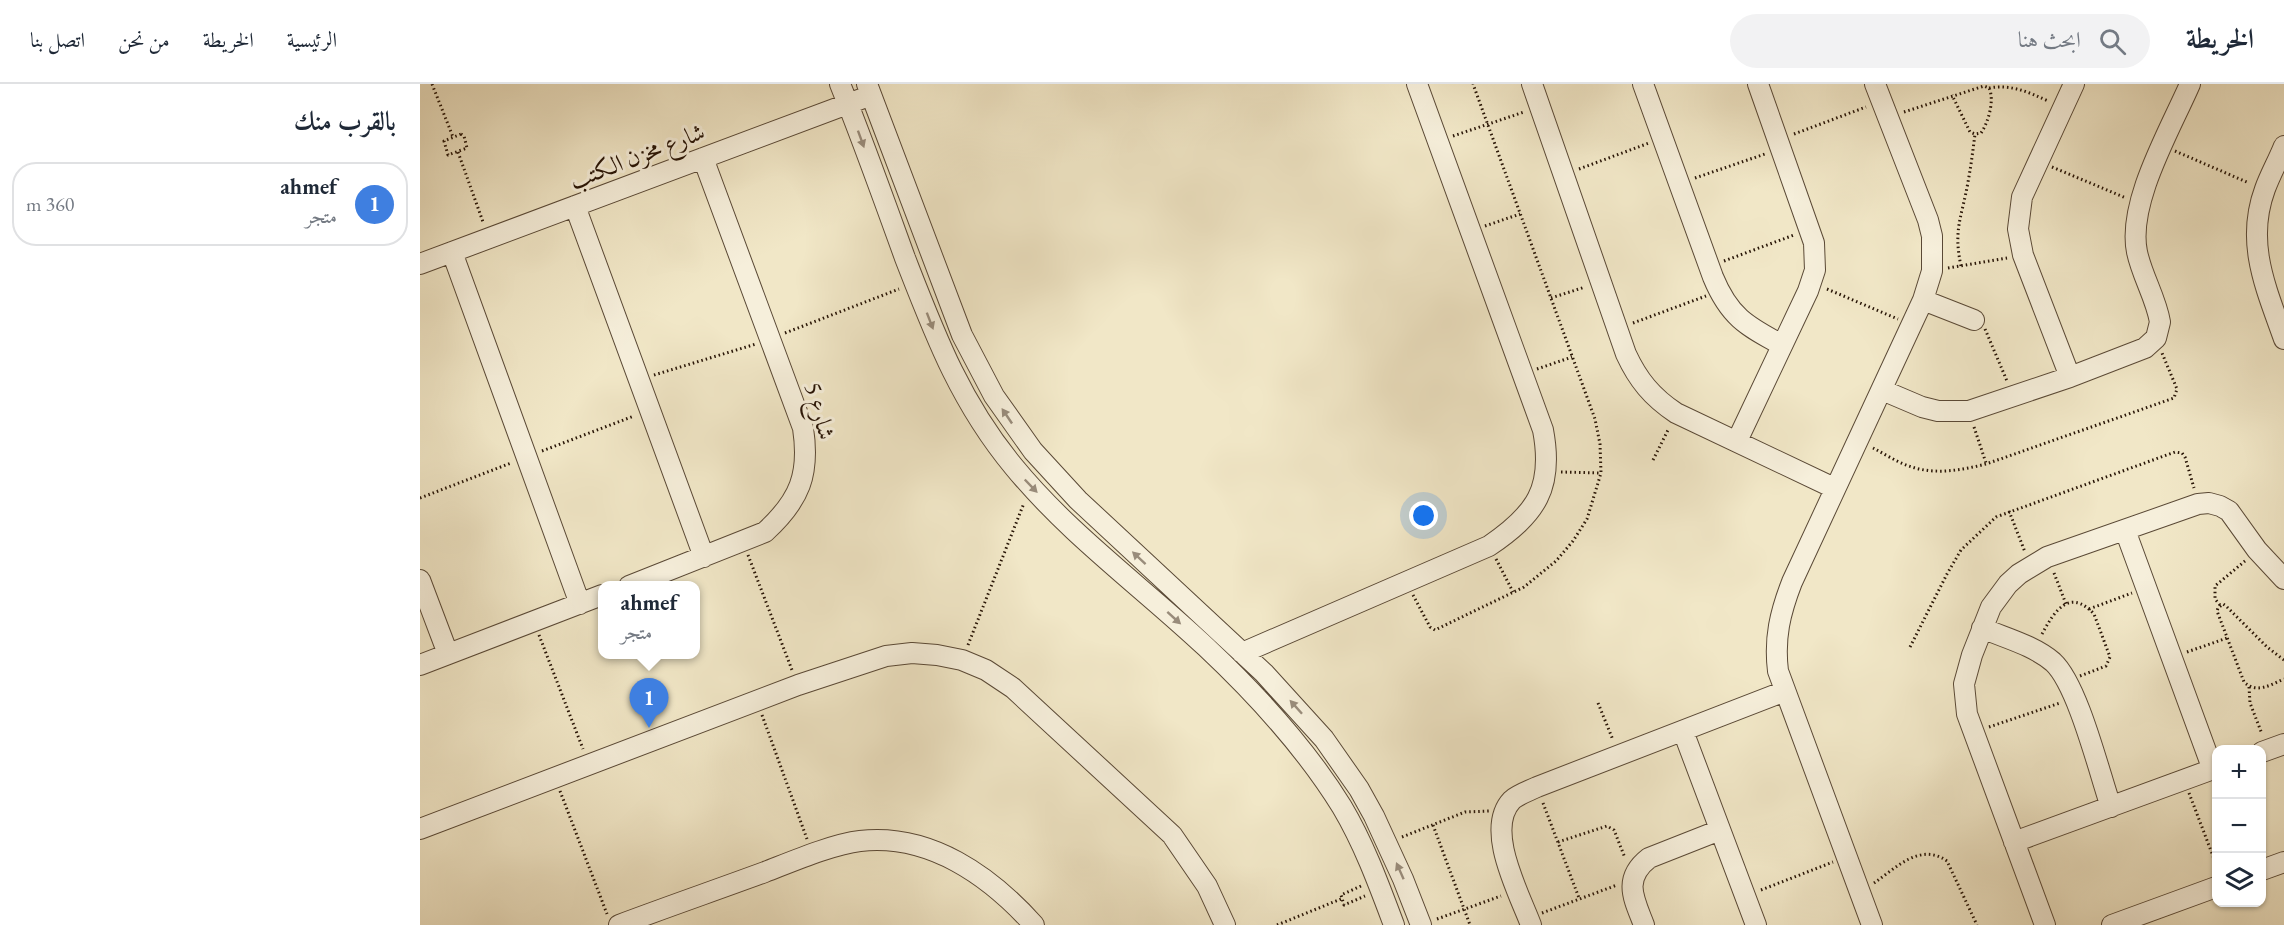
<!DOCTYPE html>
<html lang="ar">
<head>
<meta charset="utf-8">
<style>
  :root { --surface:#fff; --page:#f2f2f3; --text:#1f2937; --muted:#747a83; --line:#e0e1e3; --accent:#ea580c }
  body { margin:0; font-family:"EB Garamond",Amiri,serif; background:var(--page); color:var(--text); direction:rtl }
  .controls { position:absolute; right:18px; bottom:18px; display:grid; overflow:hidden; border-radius:12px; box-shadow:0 2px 4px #0004 }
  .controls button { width:54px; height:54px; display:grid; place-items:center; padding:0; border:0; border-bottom:2px solid var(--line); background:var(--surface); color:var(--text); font:30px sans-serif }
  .you { position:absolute; left:1004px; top:432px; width:21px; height:21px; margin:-15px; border:4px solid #fff; border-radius:50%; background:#1a73e8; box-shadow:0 0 0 9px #1a73e833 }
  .badge { display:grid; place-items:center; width:39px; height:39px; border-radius:50%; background:var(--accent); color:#fff; font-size:20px; font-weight:700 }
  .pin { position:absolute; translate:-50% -50px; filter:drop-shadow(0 2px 3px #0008) }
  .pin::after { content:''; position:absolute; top:32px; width:21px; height:18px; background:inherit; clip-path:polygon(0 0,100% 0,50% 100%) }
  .popup { position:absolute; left:178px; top:497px; width:102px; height:78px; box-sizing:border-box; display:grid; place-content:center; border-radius:12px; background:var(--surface); filter:drop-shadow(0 2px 4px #0005); font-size:20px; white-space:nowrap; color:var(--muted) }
  .popup b { font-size:22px; color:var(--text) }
  .popup::after { content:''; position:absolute; left:50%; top:100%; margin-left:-12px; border:12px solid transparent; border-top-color:var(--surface) }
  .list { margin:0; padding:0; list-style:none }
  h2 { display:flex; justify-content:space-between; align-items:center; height:78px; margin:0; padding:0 24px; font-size:26px }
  h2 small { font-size:20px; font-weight:400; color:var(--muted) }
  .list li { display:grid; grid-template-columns:39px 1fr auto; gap:18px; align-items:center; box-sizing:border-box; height:84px; margin:0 12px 12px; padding:0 12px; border:2px solid var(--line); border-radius:24px }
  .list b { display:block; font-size:22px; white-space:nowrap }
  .list p { margin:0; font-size:20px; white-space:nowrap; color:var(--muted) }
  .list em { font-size:20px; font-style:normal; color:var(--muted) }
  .icon { flex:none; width:33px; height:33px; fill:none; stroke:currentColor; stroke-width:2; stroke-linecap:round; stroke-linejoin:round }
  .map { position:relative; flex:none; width:1864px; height:841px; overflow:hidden; direction:ltr }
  header { display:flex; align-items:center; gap:36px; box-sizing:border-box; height:84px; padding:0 30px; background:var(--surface); border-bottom:2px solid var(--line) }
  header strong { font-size:28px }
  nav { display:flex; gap:33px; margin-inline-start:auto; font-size:21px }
  .search { width:420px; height:54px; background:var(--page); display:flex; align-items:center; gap:15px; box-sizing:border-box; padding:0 21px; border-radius:33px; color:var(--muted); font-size:22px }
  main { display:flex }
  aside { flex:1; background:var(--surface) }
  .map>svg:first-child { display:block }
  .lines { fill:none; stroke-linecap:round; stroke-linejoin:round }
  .minor-casing { stroke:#5a4936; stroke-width:22 }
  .path { stroke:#271406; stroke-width:3; stroke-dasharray:1.5 3; stroke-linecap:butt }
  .minor { stroke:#f6efdb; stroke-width:20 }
  .oneway { fill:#998c7b }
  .labels { text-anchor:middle; stroke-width:6; stroke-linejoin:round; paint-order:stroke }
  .street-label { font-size:24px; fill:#271406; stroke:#f6efdb }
</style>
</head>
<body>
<header>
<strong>الخريطة</strong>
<div class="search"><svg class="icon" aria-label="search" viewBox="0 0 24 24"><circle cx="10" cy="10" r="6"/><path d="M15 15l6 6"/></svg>ابحث هنا</div>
<nav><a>الرئيسية</a><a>الخريطة</a><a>من نحن</a><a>اتصل بنا</a></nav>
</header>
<main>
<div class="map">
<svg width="1864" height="841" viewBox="0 0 1864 841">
  <rect width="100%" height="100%" fill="#f1e7c7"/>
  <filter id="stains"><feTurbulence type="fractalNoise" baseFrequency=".00333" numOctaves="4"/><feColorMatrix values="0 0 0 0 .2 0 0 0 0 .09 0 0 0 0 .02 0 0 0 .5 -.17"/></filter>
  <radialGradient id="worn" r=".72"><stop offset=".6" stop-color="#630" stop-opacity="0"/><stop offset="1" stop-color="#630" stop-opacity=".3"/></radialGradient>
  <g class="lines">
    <g class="minor-casing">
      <path id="minor" d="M420,0C443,57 464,116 485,174C515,251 540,318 594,383C649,450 722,503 786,563C837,611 885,663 922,723C944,760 959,801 974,841
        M447,0L542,251L574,312L613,367L658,416L844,589L904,655L939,705L954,732L983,795L1001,841
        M1112,0L1206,270C1218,296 1232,313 1256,329L1414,404
        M1223,0L1293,193C1309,232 1326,242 1362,261
        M1864,62C1858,77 1850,91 1845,105C1825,159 1846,204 1864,255
        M155,122L284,473
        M32,168L160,520
        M0,180L441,15
        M1503,216L1554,236
        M1650,293L1603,171L1598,145L1602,113L1654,0
        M1462,306L1502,323L1518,327H1549L1650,293L1725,264L1736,254L1740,238C1736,214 1722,192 1717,168C1707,119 1750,46 1770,0
        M1317,357L1388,207L1395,186L1394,159L1338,0
        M1705,446L1793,686
        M0,496L28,570
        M209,502L345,448C380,416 390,390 383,344L283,74
        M1562,544C1585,554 1613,561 1633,578C1658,601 1679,688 1691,723
        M822,569L1069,462C1116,430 1134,404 1123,346L997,0
        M0,581L182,511
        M1263,647L1336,841
        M1842,668L1864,660
        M0,745L378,601L466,572L492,569L517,571L542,576L566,586L593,604L752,751L787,802L805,841
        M1594,758L1796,684
        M1842,786L1864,778
        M199,841C247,823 296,806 345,788C371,778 413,760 440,757C510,749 570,792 614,841
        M1111,841C1099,809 1064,745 1092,716C1099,710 1109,707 1117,703L1365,607
        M1224,841C1214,815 1202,795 1229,774L1300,746
        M1452,841L1358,587C1354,554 1360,529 1372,498L1503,216L1512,187V152L1508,136L1455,0
        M1625,841L1547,630L1544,600L1552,571L1571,523L1588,500L1599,490L1627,473L1778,420L1789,419L1800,422L1809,427L1837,466L1864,495
        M1692,841L1796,803"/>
    </g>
    <path class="path" d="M12,0L33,53
      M1569,4C1591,0 1608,8 1628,17
      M1484,28L1564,2L1569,4C1575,16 1568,39 1561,49L1555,50L1550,48L1532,11
      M41,50L44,52L47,64L28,71L24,57Z
      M1374,50L1446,23
      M1033,52L1104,28
      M1755,67L1829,99
      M38,68L63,138
      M1632,83L1706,114
      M1159,85L1229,59
      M1275,94L1345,70
      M1065,142L1100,130
      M1304,177L1374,151
      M1541,182C1533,145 1542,133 1548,98C1551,82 1553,66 1555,50
      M1528,184L1587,174
      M1407,205L1478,235
      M1131,214L1165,203
      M1213,239L1286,212
      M1565,245L1587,297
      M365,249L479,205
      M1117,285L1152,273
      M234,291L336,260
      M1554,343L1566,379
      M1453,364C1465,370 1478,379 1492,383C1516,391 1542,386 1566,380L1754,314L1757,305L1742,269
      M122,367L214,332
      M1233,376L1249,344
      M1141,388L1181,389
      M0,414L91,379
      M1589,427L1605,468
      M328,471L372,586
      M1076,475L1093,508
      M1634,489L1646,520
      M993,511L1010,543L1015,546L1104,503L1136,477L1153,457L1167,435L1181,389L1180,360L1175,335L1053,0
      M1800,521L1795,515V502L1825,477
      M1669,525L1712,509
      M1622,550C1634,528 1649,503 1674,530L1690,573L1686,582L1660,592
      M119,551L163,665
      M548,561L604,419
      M1490,563L1527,490L1541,466L1576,433L1755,368L1762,369L1765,373L1774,404
      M1767,568L1807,554
      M1864,576L1847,563L1806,522L1803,520L1798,524L1797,527L1824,598C1837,610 1850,601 1864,595
      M1829,603L1830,619L1842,650
      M1178,619L1193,656
      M342,631L387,755
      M1569,643L1640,619
      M140,707L187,830
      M1769,709L1796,780
      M1123,719L1159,814
      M1013,741L1050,841
      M982,753L1045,728L1069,727
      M1138,758L1187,742L1194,746L1205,774
      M1454,799C1476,784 1500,758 1527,777L1557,841
      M941,802L921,811L924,821L945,812
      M1341,806L1413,778
      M1122,829L1197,801
      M1017,835L1081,812
      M857,841L921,815"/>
    <use href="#minor" class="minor"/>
  </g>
  <defs><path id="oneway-solid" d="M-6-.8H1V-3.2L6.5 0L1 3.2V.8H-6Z" transform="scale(1.5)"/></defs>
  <g class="oneway">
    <use href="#oneway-solid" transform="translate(441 55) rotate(70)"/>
    <use href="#oneway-solid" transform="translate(510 237) rotate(69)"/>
    <use href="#oneway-solid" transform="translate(587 332) rotate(-124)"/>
    <use href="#oneway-solid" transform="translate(611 402) rotate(46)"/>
    <use href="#oneway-solid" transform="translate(719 474) rotate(-137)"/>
    <use href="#oneway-solid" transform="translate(754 534) rotate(42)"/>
    <use href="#oneway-solid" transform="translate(876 623) rotate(-132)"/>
    <use href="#oneway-solid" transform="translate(980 787) rotate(-114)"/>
  </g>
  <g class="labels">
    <g class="street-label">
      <text transform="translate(217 72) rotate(-21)" y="8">شارع مخزن الكتب</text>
      <text transform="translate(400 327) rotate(75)" y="8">شارع 5</text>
    </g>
  </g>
  <rect width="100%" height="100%" filter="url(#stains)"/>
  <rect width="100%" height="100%" fill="url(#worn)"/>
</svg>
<div class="controls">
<button>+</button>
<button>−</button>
<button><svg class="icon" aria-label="layers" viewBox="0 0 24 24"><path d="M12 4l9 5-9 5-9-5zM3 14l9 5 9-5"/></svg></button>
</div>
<div class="you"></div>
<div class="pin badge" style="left:229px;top:644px;background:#3f7fe0">1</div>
<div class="popup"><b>ahmef</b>متجر</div>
</div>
<aside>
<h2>بالقرب منك<small></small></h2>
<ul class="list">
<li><span class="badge" style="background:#3f7fe0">1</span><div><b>ahmef</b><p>متجر</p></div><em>360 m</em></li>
</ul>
</aside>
</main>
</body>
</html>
